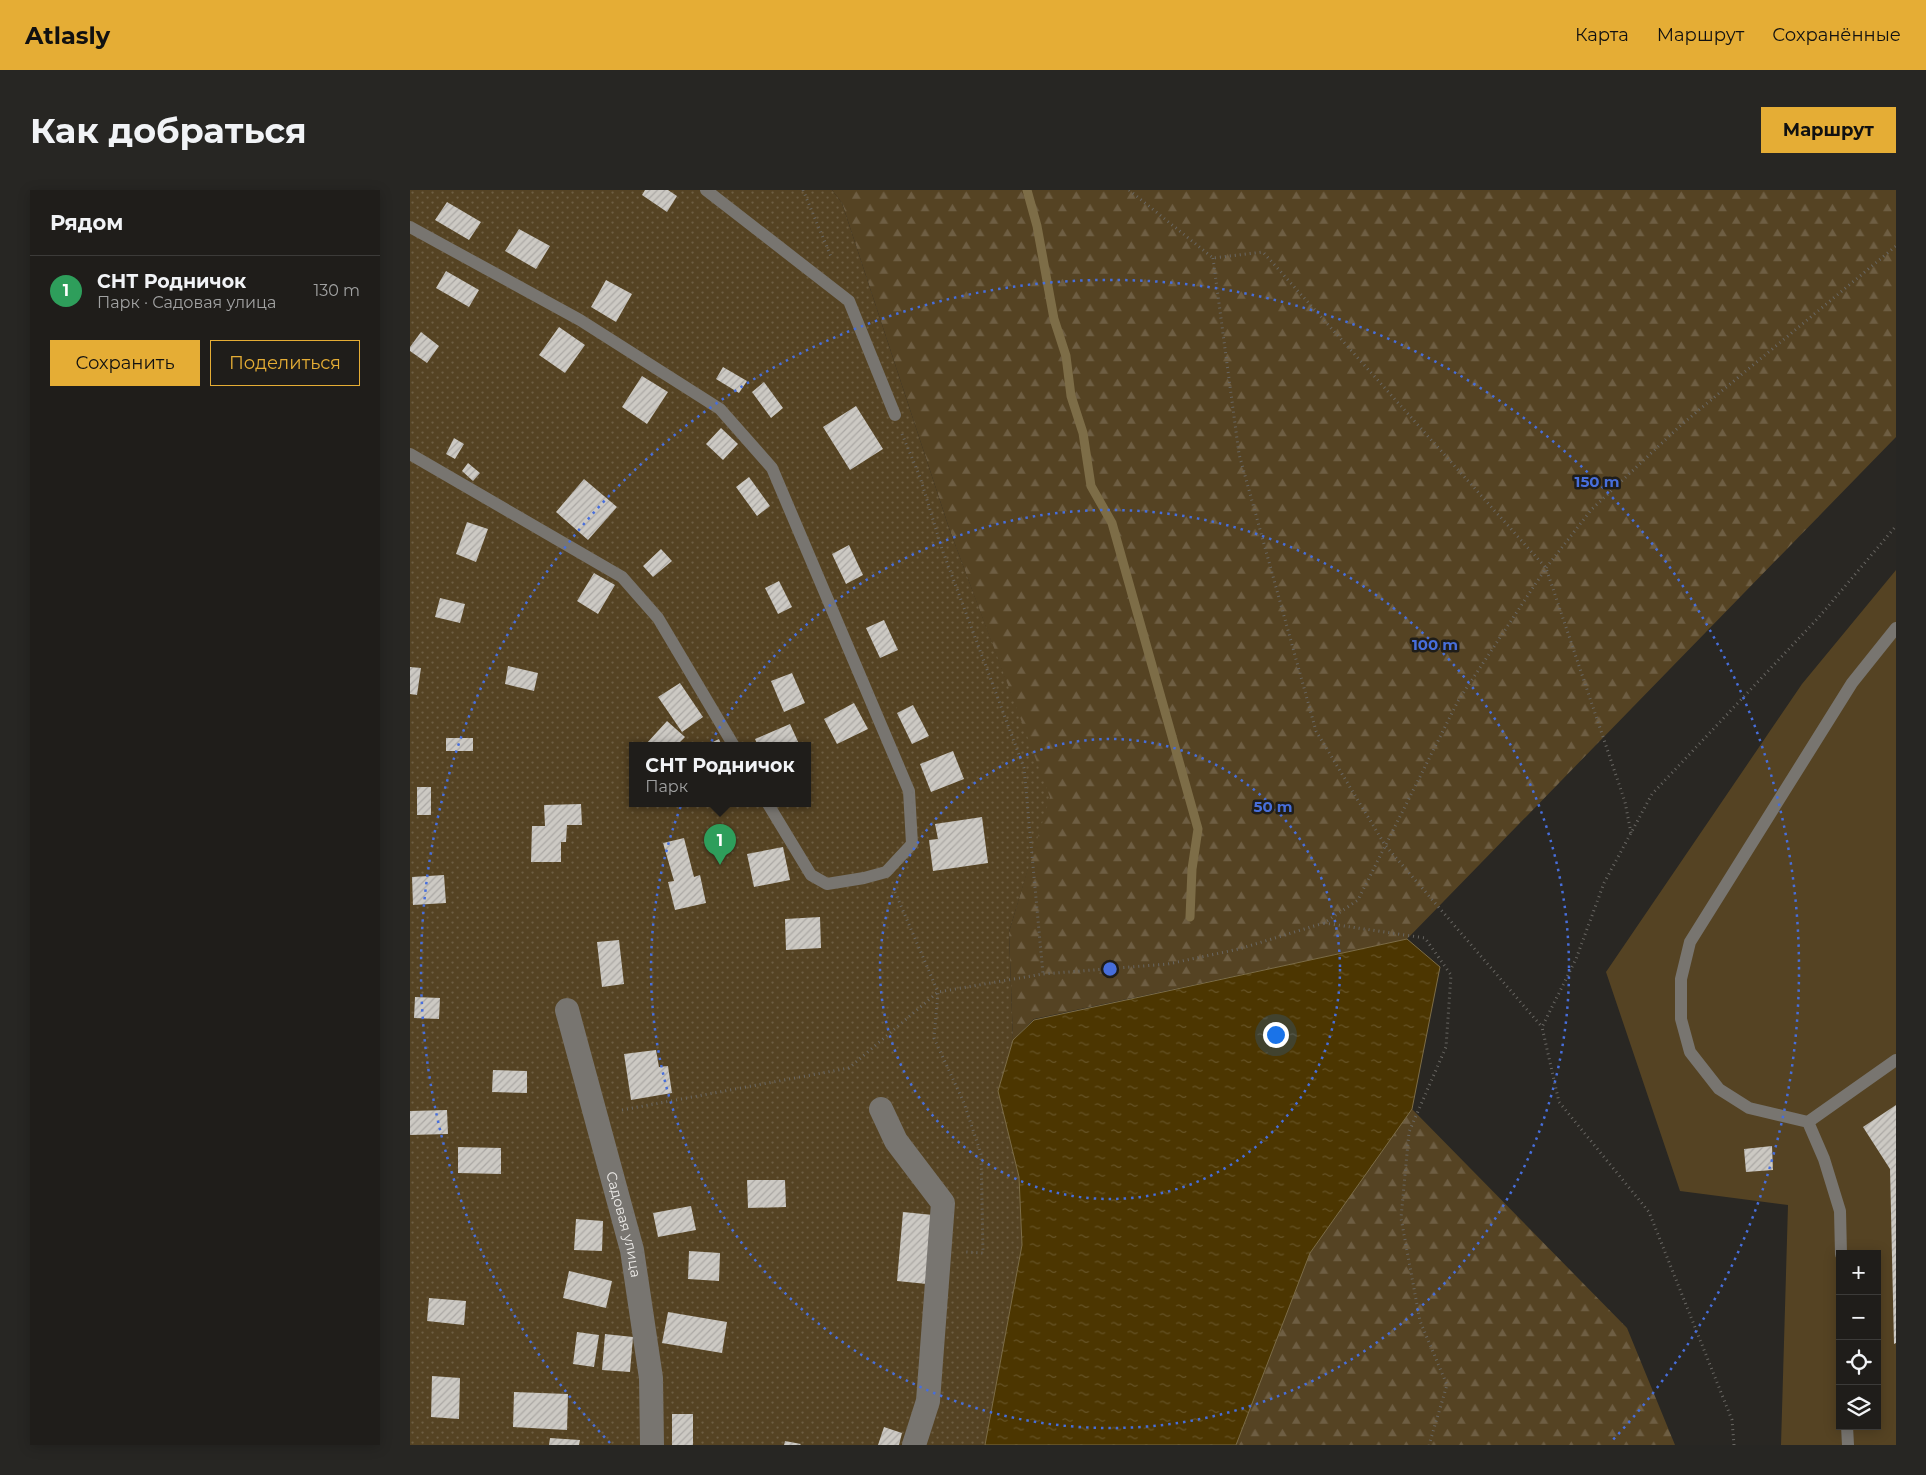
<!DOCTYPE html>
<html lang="ru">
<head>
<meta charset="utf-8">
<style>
  :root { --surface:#1f1d1a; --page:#272623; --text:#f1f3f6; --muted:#a1a2a2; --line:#3c3b39; --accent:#e5ad35 }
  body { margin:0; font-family:Montserrat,sans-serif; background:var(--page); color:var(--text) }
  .controls { position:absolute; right:15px; bottom:15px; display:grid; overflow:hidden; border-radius:0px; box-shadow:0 2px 12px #0003 }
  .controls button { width:45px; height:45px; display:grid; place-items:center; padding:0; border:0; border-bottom:1px solid var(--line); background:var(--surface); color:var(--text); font:25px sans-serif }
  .you { position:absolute; left:865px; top:844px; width:18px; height:18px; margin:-12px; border:4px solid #fff; border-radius:50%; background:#1a73e8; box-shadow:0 0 0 8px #1a73e833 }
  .badge { display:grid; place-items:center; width:32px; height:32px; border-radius:50%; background:var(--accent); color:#fff; font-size:16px; font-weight:700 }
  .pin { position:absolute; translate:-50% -41px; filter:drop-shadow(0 1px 2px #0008) }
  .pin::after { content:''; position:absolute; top:26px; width:18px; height:15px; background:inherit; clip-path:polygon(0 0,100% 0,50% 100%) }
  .popup { position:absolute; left:219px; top:552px; width:182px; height:65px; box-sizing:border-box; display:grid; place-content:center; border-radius:0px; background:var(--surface); filter:drop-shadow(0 1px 4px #0005); font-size:16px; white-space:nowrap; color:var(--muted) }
  .popup b { font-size:19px; color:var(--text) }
  .popup::after { content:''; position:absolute; left:50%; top:100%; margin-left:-10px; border:10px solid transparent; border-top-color:var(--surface) }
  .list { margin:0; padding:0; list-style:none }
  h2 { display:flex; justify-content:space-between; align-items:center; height:65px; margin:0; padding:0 20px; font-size:21px }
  h2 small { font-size:16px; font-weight:400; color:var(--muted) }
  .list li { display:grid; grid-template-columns:32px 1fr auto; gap:15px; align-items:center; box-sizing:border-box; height:70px; padding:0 20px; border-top:1px solid var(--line) }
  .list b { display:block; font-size:19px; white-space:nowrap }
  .list p { margin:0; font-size:16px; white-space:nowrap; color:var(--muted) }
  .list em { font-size:16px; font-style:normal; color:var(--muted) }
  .actions { display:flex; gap:10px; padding:15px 20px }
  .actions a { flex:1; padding:11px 0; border:1px solid var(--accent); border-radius:0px; text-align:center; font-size:18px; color:var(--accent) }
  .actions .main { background:var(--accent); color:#111 }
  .icon { flex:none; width:28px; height:28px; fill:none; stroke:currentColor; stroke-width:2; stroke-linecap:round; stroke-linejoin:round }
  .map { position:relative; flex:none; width:1486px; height:1255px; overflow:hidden; border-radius:0px }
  header { display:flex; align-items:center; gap:30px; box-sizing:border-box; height:70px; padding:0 25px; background:var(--accent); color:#111 }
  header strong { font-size:24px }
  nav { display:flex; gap:28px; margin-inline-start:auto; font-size:18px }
  .intro { display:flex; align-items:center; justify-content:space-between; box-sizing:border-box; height:120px; padding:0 30px }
  h1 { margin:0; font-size:35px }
  .button { padding:12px 22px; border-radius:0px; background:var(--accent); color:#111; font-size:18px; font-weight:700 }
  main { display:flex; gap:30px; padding:0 30px }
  aside { flex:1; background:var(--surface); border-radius:0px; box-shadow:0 2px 12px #0003 }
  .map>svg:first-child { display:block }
  .forest { fill:url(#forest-firs) }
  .park { fill:#554323; fill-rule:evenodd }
  .garden { fill:url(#garden-dots); fill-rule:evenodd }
  .water { fill:url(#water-ripples); stroke:#7d6d47 }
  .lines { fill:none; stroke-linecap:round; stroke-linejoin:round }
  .stream { stroke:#7d6d47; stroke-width:9 }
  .building { fill:url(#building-hatch) }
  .path { stroke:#696763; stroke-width:3; stroke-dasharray:1 4; stroke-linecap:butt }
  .lane { stroke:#787570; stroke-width:12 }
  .street { stroke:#787570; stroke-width:24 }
  .ring { fill:none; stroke:#476edb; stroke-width:2.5; stroke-dasharray:2.5 5 }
  .labels { text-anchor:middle; stroke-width:5; stroke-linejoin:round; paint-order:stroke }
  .street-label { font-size:14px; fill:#eeece9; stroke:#1f1d19 }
  .centre { fill:#476edb; stroke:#1f1d19; stroke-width:2.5 }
  .ring-label { font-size:15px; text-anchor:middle; font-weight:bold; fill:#476edb; stroke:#1f1d19; stroke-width:5; stroke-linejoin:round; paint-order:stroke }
</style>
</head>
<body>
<header>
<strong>Atlasly</strong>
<nav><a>Карта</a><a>Маршрут</a><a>Сохранённые</a></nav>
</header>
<div class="intro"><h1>Как добраться</h1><a class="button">Маршрут</a></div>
<main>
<aside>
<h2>Рядом<small></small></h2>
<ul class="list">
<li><span class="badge" style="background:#2e9e5b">1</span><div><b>СНТ Родничок</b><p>Парк · Садовая улица</p></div><em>130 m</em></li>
</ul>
<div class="actions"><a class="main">Сохранить</a><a>Поделиться</a></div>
</aside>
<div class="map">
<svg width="1486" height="1255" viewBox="0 0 1486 1255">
  <defs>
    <pattern id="forest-firs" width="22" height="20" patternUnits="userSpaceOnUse" patternTransform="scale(1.25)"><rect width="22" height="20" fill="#554323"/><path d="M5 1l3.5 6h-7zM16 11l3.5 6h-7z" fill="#6e5e43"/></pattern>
    <pattern id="garden-dots" width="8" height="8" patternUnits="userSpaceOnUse" patternTransform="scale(1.25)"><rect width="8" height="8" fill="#554323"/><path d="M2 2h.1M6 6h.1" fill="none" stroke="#6e5e43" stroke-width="1.8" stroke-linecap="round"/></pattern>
    <pattern id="water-ripples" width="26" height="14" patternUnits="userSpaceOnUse" patternTransform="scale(1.25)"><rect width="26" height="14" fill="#4c3601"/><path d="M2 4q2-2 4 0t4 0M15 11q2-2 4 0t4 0" fill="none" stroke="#665326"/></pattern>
    <pattern id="building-hatch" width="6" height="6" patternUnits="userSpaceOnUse" patternTransform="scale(1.25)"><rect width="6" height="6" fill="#ccc9c3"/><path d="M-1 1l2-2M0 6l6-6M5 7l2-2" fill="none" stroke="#aba8a4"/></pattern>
  </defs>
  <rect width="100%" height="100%" fill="#292723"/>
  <path class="forest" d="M422,0H1486V247L997,749L624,829L603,850L599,742L639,607L539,338L432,13Z
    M1002,919L1217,1138L1265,1255H826L900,1063Z"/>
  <path class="park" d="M1486,380V1255H1371L1378,1015L1270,1001L1196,782L1392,494ZM1430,1064H1467V1236H1430Z"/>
  <path class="garden" d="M0,0H422L432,13L539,338L640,607L599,742L603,850L588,901L609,987L612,1055L575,1255H0ZM222,556H398V614H222Z"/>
  <path class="water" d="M997,749L1030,777L1002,919L900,1063L826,1255H575L612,1055L609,987L588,901L603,850L624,830Z"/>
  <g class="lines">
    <path class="stream" d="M617,0L627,36L644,129L656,166L661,206L673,243L681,296L702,333L788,639L782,679L780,727"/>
  </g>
  <path class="building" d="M235,0H258L267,6L257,22L232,5Z
    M37,12L71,32L59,50L25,30Z
    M109,39L140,56L126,79L95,61Z
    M36,81L69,100L59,117L26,98Z
    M196,90L222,104L206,132L181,117Z
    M149,137L175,155L155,183L129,165Z
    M11,142L29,156L17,173L0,161V157Z
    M313,177L337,191L329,203L306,189Z
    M232,186L258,202L237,234L212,217Z
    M354,192L373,218L361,228L342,202Z
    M446,216L473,259L440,280L413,237Z
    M311,238L328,254L313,270L296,254Z
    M44,248L54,254L45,269L36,264Z
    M58,273L70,283L63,291L52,281Z
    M339,287L360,316L347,326L326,297Z
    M174,289L207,317L178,350L146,322Z
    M57,332L78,339L66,372L46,364Z
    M439,355L453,385L436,394L422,364Z
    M251,359L262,371L243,387L233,376Z
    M184,383L205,395L188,424L167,411Z
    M369,391L382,417L368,424L355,398Z
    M30,408L55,414L50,433L25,427Z
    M474,430L488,460L470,468L456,438Z
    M98,476L128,483L124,501L95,494Z
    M0,477L11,478L7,505L0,504Z
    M382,483L395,513L374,522L361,491Z
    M270,493L293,527L272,542L248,507Z
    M444,513L458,539L427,554L414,529Z
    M503,515L519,546L502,554L487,523Z
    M257,531L275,547L266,556H239L236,554Z
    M380,534L390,556H348L345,549Z
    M36,548H63V561H36Z
    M309,549L312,556H294Z
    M543,561L554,589L521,602L510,574Z
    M7,597H21V625H7Z
    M171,614L172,635H157L156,652H151V672H121L122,636H135L134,615Z
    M572,627L578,673L523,681L519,650L528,649L525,634Z
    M274,648L284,687L290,685L296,713L265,720L258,692L264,691L253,653Z
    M373,657L380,690L344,697L337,664Z
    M34,685L36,713L3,715L2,687Z
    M410,727L411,758L376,760L375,729Z
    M209,750L214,794L192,797L187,752Z
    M5,807L30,808L29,829L4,828Z
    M246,860L249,877L258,876L262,903L221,910L214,864Z
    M83,880L117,881V903L82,902Z
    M1486,915V1153L1484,1154L1480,979L1453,937Z
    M37,920L38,944L0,945V921Z
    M1362,956L1363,980L1336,982L1334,959Z
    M48,957L91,958V984L48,983Z
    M337,990H375L376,1017L338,1018Z
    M281,1016L286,1040L248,1047L243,1023Z
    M493,1022L523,1025L517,1094L487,1091Z
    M166,1029L193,1031L192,1061L164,1060Z
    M279,1061L310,1063L309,1091L278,1089Z
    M159,1081L202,1091L196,1118L153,1108Z
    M19,1108L56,1111L54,1135L17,1131Z
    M258,1122L317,1132L312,1163L252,1153Z
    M167,1142L189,1145L184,1177L163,1174Z
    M195,1144L223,1147L220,1182L192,1180Z
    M22,1186L50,1188L49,1229L21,1227Z
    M104,1202L158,1204L157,1240L103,1237Z
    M262,1224H283V1255H262Z
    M474,1237L492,1243L489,1255H468Z
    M140,1248L170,1250L169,1255H139Z
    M375,1251L391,1254L390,1255H374Z"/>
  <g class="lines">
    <path class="path" d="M393,0L422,69
      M719,0L803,68L853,62L1136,378L1215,612L1221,643
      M803,68L829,264L906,541L975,655L1132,837
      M492,244L510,287L532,359L614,578L633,784
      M485,702L528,802L524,848L554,913L571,964L573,1063L556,1062
      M914,733L1015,748L1041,785L1036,857L999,942L991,1028L1010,1131L1037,1195L1019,1255
      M212,920L439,878L528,802L633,784L758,774L829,759L914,733L948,710L1048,511L1136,378L1181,320L1271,235L1486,56
      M1324,1255L1322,1230L1239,1022L1149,912L1132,837L1166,769L1194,693L1242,604L1409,427L1486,336"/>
    <path class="lane" d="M296,0L439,111L485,225
      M0,37L170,130L310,219L362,278L499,601L502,654L476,682L454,688L417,694L401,685L358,614
      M0,264L212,387L248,428L324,556
      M1398,932L1486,870
      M1431,1064L1430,1021L1414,969L1398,932L1339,918L1309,899L1280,862L1271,829V789L1280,752L1442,493L1486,438
      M1437,1236L1438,1255"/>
    <g class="street">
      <path id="s1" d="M157,820L222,1060L241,1188L242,1255"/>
      <path d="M471,919L486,951L533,1013L518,1211L504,1255"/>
    </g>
  </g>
  <g class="ring">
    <circle cx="700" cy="779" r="230"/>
    <circle cx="700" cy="779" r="459"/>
    <path d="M200 1253A689 689 0 1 1 1200 1253"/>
  </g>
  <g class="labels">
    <g class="street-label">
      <text dy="5" stroke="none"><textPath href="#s1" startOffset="222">Садовая улица</textPath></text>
    </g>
  </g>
  <circle cx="700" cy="779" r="8" class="centre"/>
  <g class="ring-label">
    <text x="1187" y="297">150 m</text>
    <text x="1025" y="460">100 m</text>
    <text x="863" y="622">50 m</text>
  </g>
</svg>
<div class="controls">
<button>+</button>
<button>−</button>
<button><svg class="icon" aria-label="locate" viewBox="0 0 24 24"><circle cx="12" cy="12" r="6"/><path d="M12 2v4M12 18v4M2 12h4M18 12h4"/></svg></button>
<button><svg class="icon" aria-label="layers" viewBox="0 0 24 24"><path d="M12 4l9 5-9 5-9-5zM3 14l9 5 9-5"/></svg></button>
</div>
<div class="you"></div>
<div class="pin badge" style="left:310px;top:675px;background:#2e9e5b">1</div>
<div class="popup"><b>СНТ Родничок</b>Парк</div>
</div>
</main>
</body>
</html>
